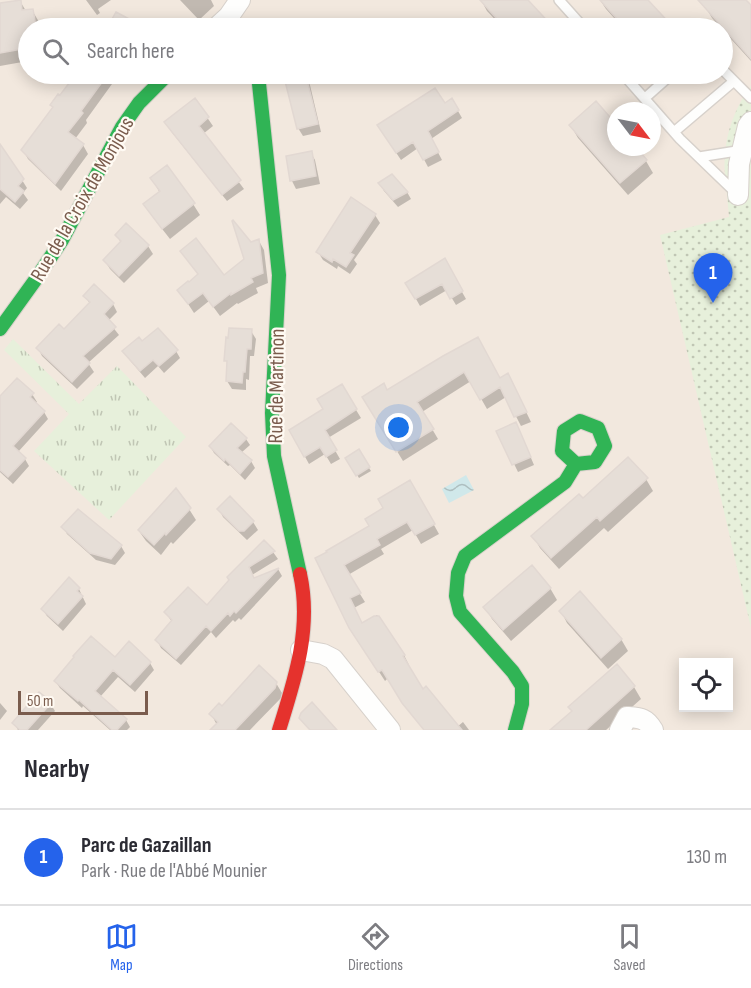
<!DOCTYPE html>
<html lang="en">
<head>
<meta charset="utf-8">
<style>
  :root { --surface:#fff; --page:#f2f2f3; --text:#2b2b33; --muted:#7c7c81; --line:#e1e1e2; --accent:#2563eb }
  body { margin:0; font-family:"Sofia Sans Condensed",sans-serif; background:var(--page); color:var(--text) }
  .controls { position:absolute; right:18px; bottom:18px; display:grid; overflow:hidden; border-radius:0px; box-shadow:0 3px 15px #0003 }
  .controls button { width:54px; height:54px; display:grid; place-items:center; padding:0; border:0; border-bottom:2px solid var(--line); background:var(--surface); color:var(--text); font:30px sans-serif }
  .compass { position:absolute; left:607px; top:102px; width:54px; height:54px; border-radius:50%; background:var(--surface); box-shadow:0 3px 15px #0003; rotate:122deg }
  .scale { position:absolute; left:18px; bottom:15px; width:130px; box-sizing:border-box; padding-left:6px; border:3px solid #7a5c4d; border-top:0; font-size:16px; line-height:21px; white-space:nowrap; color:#7a5c4d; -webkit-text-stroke:4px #fffaf3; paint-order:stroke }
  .you { position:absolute; left:399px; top:428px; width:21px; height:21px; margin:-15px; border:4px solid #fff; border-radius:50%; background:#1a73e8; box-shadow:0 0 0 9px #1a73e833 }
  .badge { display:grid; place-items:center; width:39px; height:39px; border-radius:50%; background:var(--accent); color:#fff; font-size:20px; font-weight:700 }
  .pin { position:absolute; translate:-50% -50px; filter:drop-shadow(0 2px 3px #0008) }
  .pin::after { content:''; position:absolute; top:32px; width:21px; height:18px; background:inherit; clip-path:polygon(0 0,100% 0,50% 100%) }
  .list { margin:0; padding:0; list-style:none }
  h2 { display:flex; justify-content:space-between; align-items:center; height:78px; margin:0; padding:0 24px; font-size:26px }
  h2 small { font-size:20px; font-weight:400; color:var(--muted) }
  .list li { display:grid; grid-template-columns:39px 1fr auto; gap:18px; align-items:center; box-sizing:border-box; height:96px; padding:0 24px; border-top:2px solid var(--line) }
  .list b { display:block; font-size:22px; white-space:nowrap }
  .list p { margin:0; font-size:20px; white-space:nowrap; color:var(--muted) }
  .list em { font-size:20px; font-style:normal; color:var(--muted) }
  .icon { flex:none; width:33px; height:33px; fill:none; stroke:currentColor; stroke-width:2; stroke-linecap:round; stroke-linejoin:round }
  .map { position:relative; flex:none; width:751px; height:730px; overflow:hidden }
  .search { position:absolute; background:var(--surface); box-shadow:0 3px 15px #0003; left:18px; right:18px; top:18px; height:66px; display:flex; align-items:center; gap:15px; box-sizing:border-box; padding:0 21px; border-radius:33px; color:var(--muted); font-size:22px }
  .sheet { height:174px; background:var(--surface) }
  nav { display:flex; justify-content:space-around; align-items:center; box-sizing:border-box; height:84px; border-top:2px solid var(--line); background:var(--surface); font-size:16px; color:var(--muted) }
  nav a { display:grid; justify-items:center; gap:3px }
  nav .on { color:var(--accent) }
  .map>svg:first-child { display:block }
  .residential { fill:#f2e8de; fill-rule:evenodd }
  .grass { fill:url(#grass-tufts) }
  .park { fill:url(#park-dots) }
  .water { fill:url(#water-waves) }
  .shadow { fill:#0003 }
  .building { fill:#e6ded7; stroke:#e2d8d2; stroke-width:1.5 }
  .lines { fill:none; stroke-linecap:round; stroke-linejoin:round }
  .lane-casing { stroke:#d7d1cb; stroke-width:12 }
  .street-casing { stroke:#d7d1cb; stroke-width:22 }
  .fast-casing { stroke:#d9d2cb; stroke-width:16 }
  .jam-casing { stroke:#d9d2cb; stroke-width:16 }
  .lane { stroke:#fefefd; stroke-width:9 }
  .street { stroke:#fefefd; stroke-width:20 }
  .fast { stroke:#30b455; stroke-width:14 }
  .jam { stroke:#e5322d; stroke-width:14 }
  .labels { text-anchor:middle; stroke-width:4.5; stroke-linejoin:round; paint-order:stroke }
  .street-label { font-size:21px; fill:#7a5c4d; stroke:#fffaf3 }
</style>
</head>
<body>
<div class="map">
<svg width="751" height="730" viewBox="0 0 751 730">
  <defs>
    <pattern id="grass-tufts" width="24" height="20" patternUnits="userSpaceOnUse" patternTransform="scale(1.5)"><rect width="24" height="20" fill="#e7f0db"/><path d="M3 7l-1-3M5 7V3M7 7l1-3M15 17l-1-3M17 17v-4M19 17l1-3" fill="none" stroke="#c0c6b4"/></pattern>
    <pattern id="park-dots" width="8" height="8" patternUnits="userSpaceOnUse" patternTransform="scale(1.5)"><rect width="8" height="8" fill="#e7f0db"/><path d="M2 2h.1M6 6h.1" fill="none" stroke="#c0c6b4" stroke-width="1.8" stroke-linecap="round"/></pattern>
    <pattern id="water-waves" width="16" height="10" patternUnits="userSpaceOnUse" patternTransform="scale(1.5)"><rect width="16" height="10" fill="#d0e8ea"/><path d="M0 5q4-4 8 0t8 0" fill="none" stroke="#aebfc0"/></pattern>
  </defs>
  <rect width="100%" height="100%" fill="#f9f5f0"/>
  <path class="residential" d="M0,0H751V730H0ZM28,28H722V74H28ZM616,111H652V147H616ZM684,662H728V708H684Z"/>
  <path class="grass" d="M13,339L79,404L117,366L186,437L109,520L34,451L69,414L4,350Z"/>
  <path class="park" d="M751,86V628L660,235L729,217C728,198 723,174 725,156C726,131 736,106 751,86Z"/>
  <path class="water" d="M466,475L474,490L449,503L442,489Z"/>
  <path class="shadow" d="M86,0H111L98,9L100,13L97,15Z
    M180,0H211L214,6L199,20Z
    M481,0H526L552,28H503L487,11Z
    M600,0H646L672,28H623L606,9Z
    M711,0H744L751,7V61L712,18L705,6Z
    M20,1L26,11L32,10L39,22L40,28H28V61L0,66V4Z
    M78,74H105L112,84L86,120L87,123L75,139L83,145L88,154L61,191L28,159L23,150L54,109L51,105L60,97Z
    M305,77L310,85L321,132L303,136L298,128Z
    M195,100L213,126L203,134L244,189L227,201L170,130Z
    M444,105L458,111L462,118L431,139L442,160L428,167L418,148L401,160L383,133Z
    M571,126L616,127V147H634L646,161L653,173L628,195L578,138Z
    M0,153L22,180L27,188L23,193L28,200L20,209L6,197L0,204Z
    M311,153L315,160L320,184L296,189L292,181L287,157Z
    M152,179L193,204L200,215L170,239L152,216L145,205L160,193Z
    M380,184L407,192L411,199L398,207L384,191Z
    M375,215L380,223L354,260L357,264L350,274L338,266L337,269L323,260L318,252Z
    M117,235L148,246L153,254L124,283L110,269L105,261L121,243Z
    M259,241L264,250L268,283L256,288L258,293L238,304L237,303L220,316L209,301L194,313L179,290L199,275L182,251L224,277L246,259L250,244Z
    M444,260L466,299L456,305L447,290L420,306L407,283Z
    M94,287L113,304L117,312L108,321L119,335L88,363L94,372L77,389L42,356L38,348L64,331L90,304L85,296Z
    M251,331L256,339L254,356H250L249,380L246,379V390L232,389L227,381L228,364L226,360Z
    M142,343L176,351L180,358L164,373L158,366L145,378L128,358L124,351Z
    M444,357L513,385L531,422L521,426L506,397L487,409L471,381L422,412L438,439L403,461L364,397L387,392Z
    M342,387L361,418L328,438L340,459L331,464L325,454L309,464L291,431L325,410Z
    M32,394L37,402L35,404L44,412L48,419L18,452L25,459L29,466L13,484L0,472V399Z
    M498,431L520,432L534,465L518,472Z
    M246,439L250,445L241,453L251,461L255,468L245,480L230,465L228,466L214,453L210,446Z
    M358,451L371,471L359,478L347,459Z
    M646,479L653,491L608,532L604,528L559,569L540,548L533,536L582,500Z
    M410,482L439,534L421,544L413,530L381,549L384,554L348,575L365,602L354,608L363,625L377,615L404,655L409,665L407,666L423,691L457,727L463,722L469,730H424L388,678L385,681L357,638L317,559L371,526L385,509Z
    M189,509L196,520L173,544L171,542L161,555L146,541L139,531Z
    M219,509L253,522L258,530L247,540L223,517Z
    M63,527L121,546L125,553L115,565L96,560L67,534Z
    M273,552L278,559L252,575L254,580L278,569L282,576L241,620L239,618L235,622L233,620L216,638L211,632L181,665L161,648L157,640L172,622L166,613L207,607L231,581L229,577Z
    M550,588L557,600L511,641L492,619L485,607Z
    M79,589L86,604L63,631L47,616L42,609Z
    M561,611L621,639L628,651L608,669L567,623Z
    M115,659L150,663L154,670L135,692L118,677L100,697L126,720L130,727L127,730H110L83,706L82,708L60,688L55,681Z
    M617,666L634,687L641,699L606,730H552L573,712Z
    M276,683L282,693L281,698L250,730H212L217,725L211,714Z
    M0,703L7,711L0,720Z
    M50,703L55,711L38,730H18L14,723Z"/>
  <path class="building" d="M21,0L22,10L33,9L36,27L26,30L28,48L0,53V3Z
    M480,0H528L554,28H505Z
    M600,0H648L674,28H625Z
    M698,0H746L751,5V59Z
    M116,12L146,28H107Z
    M76,74H108L81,111L83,113L68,132L84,144L55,184L21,150L53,107L50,105L58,94L60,95Z
    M306,76L318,124L297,129L285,81Z
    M435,88L445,103L452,98L459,110L428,131L439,152L423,160L413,142L396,153L377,125Z
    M195,98L209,117L199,126L241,180L222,195L164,122Z
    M596,101L616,124V147H636L647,160L620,183L569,125Z
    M0,144L24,179L18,186L24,191L15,202L0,189Z
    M312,151L316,176L290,181L286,156Z
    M167,165L195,203L162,229L143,204L160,191L150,178Z
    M392,174L408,192L393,200L378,183Z
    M351,197L376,214L350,253L354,255L346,267L333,259L332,262L316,252Z
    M233,220L251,242L259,239L263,273L251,278L253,282L231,295V293L213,307L203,293L188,304L177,290L188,281L189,282L198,274L180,251L196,238L224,275L244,259L232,221Z
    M126,223L149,245L119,276L103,260L121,241L115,235Z
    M445,258L463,291L450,299L442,284L415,299L405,283Z
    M94,284L114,303L104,314L116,327L83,356L90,363L72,382L36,348L59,324L64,329L90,302L83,296Z
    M158,328L178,350L159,366L153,360L140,371L122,351L139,337L142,341Z
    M229,328L252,329L251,349H247L245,372H243L242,383L226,381L227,361H224L226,337L228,338Z
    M478,337L500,378L508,373L527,412L514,417L500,387L480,400L464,372L417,402L434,429L396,452L362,397L384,383L387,390L443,356Z
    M17,378L34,393L30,397L45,411L13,446L26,458L8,477L0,470V396Z
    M342,384L357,409L325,430L337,450L326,457L320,447L304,457L289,430L323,409L317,399Z
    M516,422L531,457L512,465L496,431Z
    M231,423L247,438L237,448L252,460L240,474L225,459L224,461L209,446Z
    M359,449L370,467L356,476L345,458Z
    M628,457L648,478L600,521L597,517L551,558L531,536L579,494L583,498Z
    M410,480L435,524L415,535L407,522L377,539L380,545L344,565L361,593L350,598L362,623L374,616H379L405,655L403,656L423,689L426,686L462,730H424L402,703L382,670L378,672L349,628L315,558L327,552L326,551L369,526L365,519L383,508L378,499Z
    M176,488L191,508L166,535L165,533L154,545L138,530Z
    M230,496L254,521L244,531H239L217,509Z
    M78,509L122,545L111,559L90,553L61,527Z
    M264,540L275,551L249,567L254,578L279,568L236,613L234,611L230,616L228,613L211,631L206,626L176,659L155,640L172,620L164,612L188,587L207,605L229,580L227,577Z
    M532,565L551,588L503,630L483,607Z
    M69,577L80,588L77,591L83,596L58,624L41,609Z
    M580,591L622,639L601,658L559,611Z
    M91,636L115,657L129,641L151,662L130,685L113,670L95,691L127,719L117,730H112L79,700L78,701L54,681L74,657L73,656Z
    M617,664L635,686L586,730H550L572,711L568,707Z
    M259,665L277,682L275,688L235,730H210L218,722L209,714L219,703L222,706Z
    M39,692L52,702L27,730H20L12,723Z
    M312,702L337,730H310L299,718L301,713Z"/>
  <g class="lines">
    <g class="lane-casing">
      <path id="lane" d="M559,0L584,28
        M722,69L751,98
        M623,74L680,139L737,194
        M645,98L672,74
        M674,132L734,81
        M699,157L743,150"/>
    </g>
    <g class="street-casing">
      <path id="street" d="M216,28L229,16L240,0
        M738,195L739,164L748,126L751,122
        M301,650L323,654L333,659L390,730
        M620,730L627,717C641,718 646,718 653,730"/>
    </g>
    <g class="fast-casing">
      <path id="fast" d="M258,74L279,275L272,413L274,456L300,574
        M0,329L36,279L62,240L122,127L139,103L168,74
        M515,730L522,704V686L513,672L460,612L456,596L458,573L465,556L565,482L576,464L595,462L605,446L598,428L580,421L564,431L562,451L576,464"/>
    </g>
    <g class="jam-casing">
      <path id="jam" d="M279,730C295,679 312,628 300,574"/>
    </g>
    <use href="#lane" class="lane"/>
    <use href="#street" class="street"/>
    <use href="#fast" class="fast"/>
    <use href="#jam" class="jam"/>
  </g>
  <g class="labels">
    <g class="street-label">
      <text transform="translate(82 199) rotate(-60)" y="7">Rue de la Croix de Monjous</text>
      <text transform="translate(276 386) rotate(-89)" y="7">Rue de Martinon</text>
    </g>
  </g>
</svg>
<div class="controls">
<button><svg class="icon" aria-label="locate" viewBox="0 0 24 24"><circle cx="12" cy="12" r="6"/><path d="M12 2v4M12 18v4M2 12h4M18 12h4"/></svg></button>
</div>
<svg class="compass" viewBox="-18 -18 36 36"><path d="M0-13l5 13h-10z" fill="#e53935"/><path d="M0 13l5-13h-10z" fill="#7c7c81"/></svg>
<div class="scale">50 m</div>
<div class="you"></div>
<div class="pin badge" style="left:713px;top:303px">1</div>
<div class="search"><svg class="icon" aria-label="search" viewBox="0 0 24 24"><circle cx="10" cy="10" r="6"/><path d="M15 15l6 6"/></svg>Search here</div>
</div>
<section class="sheet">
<h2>Nearby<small></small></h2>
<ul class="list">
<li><span class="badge">1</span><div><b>Parc de Gazaillan</b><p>Park · Rue de l'Abbé Mounier</p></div><em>130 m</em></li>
</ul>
</section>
<nav>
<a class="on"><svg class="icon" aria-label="map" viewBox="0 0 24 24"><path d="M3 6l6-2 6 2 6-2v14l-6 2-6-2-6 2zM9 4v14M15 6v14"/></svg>Map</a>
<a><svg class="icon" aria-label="directions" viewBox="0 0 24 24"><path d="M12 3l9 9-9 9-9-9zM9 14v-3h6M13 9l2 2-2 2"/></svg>Directions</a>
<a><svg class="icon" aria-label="saved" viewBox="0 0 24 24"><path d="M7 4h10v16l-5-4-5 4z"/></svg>Saved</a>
</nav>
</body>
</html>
